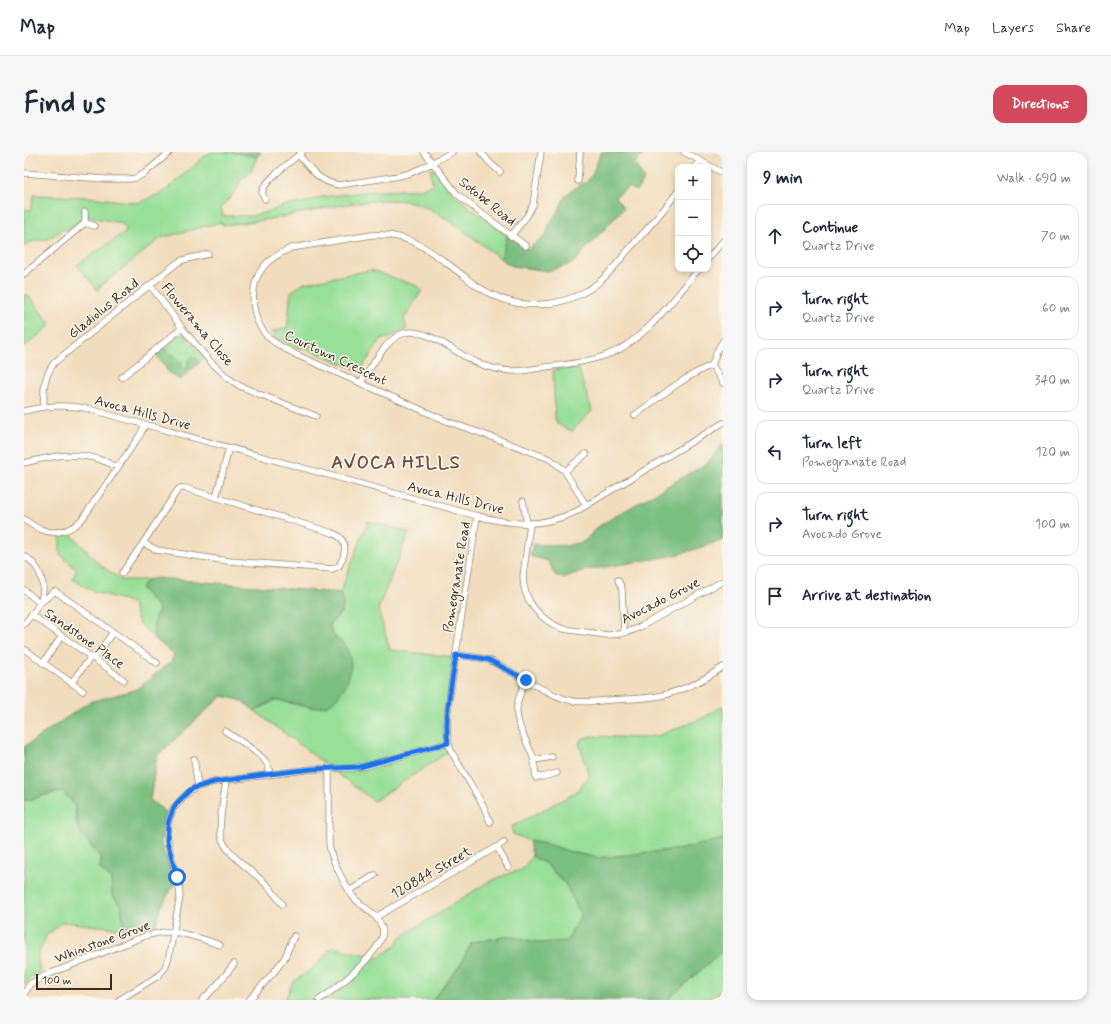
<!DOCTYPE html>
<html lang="en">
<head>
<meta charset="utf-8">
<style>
  :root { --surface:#fff; --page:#f6f6f7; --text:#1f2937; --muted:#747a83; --line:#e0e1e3; --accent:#d1495b }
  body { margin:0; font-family:Mynerve,sans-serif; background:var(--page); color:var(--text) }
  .controls { position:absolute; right:12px; top:12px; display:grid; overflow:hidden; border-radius:8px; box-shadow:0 2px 6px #0003 }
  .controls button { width:36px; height:36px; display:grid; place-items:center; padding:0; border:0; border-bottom:1px solid var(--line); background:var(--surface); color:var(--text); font:20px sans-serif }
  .scale { position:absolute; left:12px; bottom:10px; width:76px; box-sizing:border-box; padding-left:4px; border:2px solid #3b2a1e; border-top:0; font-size:11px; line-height:14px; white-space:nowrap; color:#3b2a1e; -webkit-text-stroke:3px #fbf7ec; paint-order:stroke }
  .stop { position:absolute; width:12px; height:12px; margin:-9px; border:3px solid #1a73e8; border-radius:50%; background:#fff }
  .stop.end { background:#1a73e8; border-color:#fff; box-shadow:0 1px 4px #0008 }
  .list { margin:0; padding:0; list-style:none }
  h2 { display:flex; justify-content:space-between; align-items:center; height:52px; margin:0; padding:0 16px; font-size:17px }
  h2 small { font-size:13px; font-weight:400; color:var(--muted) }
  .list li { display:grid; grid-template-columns:26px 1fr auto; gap:12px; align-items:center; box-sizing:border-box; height:64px; margin:0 8px 8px; padding:0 8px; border:1px solid var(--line); border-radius:12px }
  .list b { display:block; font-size:15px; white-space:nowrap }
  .list p { margin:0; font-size:13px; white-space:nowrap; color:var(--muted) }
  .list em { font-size:13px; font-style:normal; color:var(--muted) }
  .icon { flex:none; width:22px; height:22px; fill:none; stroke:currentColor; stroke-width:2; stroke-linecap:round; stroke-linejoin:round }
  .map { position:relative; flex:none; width:699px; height:848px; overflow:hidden; border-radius:12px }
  header { display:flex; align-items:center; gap:24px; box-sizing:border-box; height:56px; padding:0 20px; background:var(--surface); border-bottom:1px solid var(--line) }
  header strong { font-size:19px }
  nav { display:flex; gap:22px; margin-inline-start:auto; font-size:14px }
  .intro { display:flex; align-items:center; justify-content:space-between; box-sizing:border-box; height:96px; padding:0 24px }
  h1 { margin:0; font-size:28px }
  .button { padding:10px 18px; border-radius:12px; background:var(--accent); color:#fff; font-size:14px; font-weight:700 }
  main { display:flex; gap:24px; padding:0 24px }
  aside { flex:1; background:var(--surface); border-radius:12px; box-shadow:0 2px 6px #0003 }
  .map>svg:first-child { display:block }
  .green { fill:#98df98; stroke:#6a845b }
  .forest { fill:#7abe80; stroke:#5a744f }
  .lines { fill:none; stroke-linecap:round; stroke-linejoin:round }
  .minor-casing { stroke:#96846e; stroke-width:7 }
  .motorway-casing { stroke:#96846e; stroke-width:12 }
  .minor { stroke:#fff; stroke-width:5.5 }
  .motorway { stroke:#f3c26a; stroke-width:10 }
  .route { stroke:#1a73e8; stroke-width:5 }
  .labels { text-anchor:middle; stroke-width:3; stroke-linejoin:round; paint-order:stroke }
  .street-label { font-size:14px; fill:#3b2a1e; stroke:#fbf7ec }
  .district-label { font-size:18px; font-weight:bold; letter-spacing:1px; fill:#705048; stroke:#fbf7ec }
</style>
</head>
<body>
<header>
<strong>Map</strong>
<nav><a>Map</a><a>Layers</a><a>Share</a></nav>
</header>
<div class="intro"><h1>Find us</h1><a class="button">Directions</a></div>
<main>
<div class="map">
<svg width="699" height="848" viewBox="0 0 699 848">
  <rect width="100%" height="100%" fill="#fbf7ec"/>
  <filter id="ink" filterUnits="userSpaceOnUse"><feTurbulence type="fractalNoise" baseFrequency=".025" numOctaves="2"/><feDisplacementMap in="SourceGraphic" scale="8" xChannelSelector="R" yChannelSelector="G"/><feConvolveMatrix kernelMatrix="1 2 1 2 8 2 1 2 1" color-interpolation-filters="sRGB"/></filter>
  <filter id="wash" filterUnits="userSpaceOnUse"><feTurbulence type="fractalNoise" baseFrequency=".012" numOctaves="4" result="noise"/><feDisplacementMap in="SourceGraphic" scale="16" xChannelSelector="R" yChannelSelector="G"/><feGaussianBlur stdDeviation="0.9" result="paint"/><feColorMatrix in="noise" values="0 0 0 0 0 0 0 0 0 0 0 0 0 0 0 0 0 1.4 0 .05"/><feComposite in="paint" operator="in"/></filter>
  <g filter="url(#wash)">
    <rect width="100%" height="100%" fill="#f1ddbd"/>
    <path class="green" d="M186,0H208L233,5L226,21L216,29L214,35L207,45L197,55L199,64H227L247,59L262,53L272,52L287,49L297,45L339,40L396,37L409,32L406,17L410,18L428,41L483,84L477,107C451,88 425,64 394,52C364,41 305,56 273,62C248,67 224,71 198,73L197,70L137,86L74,136L75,138L74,139L53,113L103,79L98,71L66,65L43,76L23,87L6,90L0,95V57L7,58L10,43L65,45L114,51L141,39Z
      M347,118L393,134L398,138L380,167L383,177L376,180L365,186H358L336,219L282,196L271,195L252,186L247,180L263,176L267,140L280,131Z
      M3,142L27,173L0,195V144Z
      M158,182L162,184L180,206L176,210L173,207L164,209V216L160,217L157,211L150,203H146L136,197L154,183Z
      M554,215L568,259L548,279L533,272L531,266L529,218Z
      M344,369L385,380L354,457L366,498L430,505L420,573L421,589L424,600L350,649L231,559L252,548L289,556L319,492C311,485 305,483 306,471C319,459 322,459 316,441Z
      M45,380L75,412L98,428H123L118,434V438L134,455L135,459L131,465L129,485L115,471L108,451L67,438L48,427L53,418L36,402V382Z
      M699,554V687L658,697L573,706L544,699L527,693L505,689L489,682L487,675L551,641L565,624L555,591L558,587L567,584L618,586L636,583L679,566Z
      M39,640L50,652L53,673L57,682L77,706L76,717L87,726L88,742L97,754L100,777L39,770L22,784L14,804L16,822L9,824L0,832V649L29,641Z
      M508,704L522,712L542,733L557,763L543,789L516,791L487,784L448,790L436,813L409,848H261L269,830L288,817L300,805L308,795L353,805L371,795L377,785L464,730L486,721L498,718Z
      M699,798V835L683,848H643Z"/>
    <path class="forest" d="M208,0H237L233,5Z
      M577,0H621L611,11L620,28L612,39L604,35L591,45L600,56L549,111L524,119L488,114L477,107L483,84L505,98C510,90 519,87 523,81C525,78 524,75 525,72C527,68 531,65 533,61C539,51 538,45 548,38C555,34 552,33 562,31L568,23Z
      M136,197C142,196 145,198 146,203H150L157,211L160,217L164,216C164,206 168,201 176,210L156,228L145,221L131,201Z
      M699,292V388L653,403L558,419L539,426L531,423L524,409L506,404L509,392L542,394L561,389L573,375L683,311Z
      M133,426L316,441C322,459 319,459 306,471C305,485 313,484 320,493C334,511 325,533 311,548C298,561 277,553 262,550C259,549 255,548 253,548C248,548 236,556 231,559L216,548L198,544L133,604L126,648L143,661L138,674L137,692L151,732C141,747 136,755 132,773L100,777L97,754L88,742L87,726L76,717L77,706L57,682L53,673L50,652L39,640L29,641L0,649V595L65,550L111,538L147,510L150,503L129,485L131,465L135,459L134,455L118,438V434L123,428Z
      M699,687V798L643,848H409L436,813L448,790L487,784L516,791L543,789L557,763L542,733L522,712L508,704L505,689L527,693L544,699L573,706L658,697Z"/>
  </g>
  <g filter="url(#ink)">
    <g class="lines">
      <g class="minor-casing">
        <path id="minor" d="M400,0L433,42L454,59L502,94
          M457,0L465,10L476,20
          M660,0L699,21
          M275,3C286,17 297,31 315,33L375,24L386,21L402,14L428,0
          M671,15L676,9
          M0,21L81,27H106L112,26L121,21L146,0
          M554,29L556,0
          M241,47L238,41C239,29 268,9 278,0
          M61,71L71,74
          M487,84L503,64L509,53L517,0
          M684,107L699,89
          M0,122L61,71V60
          M126,133L158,176L185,208L204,226L216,234L235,242L292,264
          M699,189L694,197L688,213L699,231
          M98,225L158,176
          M337,230C348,215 362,186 380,181C401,175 431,200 449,209C462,215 477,219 490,219C500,219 511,217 521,215C541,213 563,210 583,203C620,190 650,146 675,117
          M20,254C19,237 20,223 31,210L153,111L159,108L184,102
          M0,259C22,254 38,252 61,256L453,364C490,373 518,376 553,359L699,271
          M611,263C636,245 659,225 688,213
          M0,311C25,305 48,299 74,307C80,309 87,312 94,315
          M541,319L562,302
          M192,345L205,296
          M499,349L503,372
          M562,353L540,318L526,307L476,288L425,270L275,204C265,199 252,193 244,185C225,165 224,130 243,111C250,104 259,100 267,96L348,83C388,80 410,102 440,124C449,132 460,139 471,144C504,159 545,154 574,131C587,121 596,107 607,95C623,77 640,59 654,39
          M453,364C446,414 437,464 430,515C427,541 418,573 427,599L460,655L466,670
          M0,367C5,371 10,375 16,377C31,384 48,379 59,366L116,283L121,273
          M506,372L499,424C499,449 516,468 539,477L583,483C595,483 606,480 616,475L699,429
          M0,404C15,412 24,433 16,450C12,458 6,465 0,472
          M98,421L119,391L153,339L156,336H161L309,381C325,388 322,401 315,414L308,417L204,409L133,398L119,391
          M594,428L598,437L600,481
          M0,438L16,451L31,439L133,511
          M8,463L100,528
          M0,497L59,539
          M432,503L456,506L465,508C490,520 514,538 541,547C555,552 572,549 587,548C603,547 620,547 635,544C659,539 680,528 699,515
          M70,507L89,480
          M19,511L38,484
          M502,529C492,548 489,561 499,582C502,590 506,597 509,605C511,612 511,619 512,626
          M47,531L67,505
          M201,579C212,586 236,601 242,610C245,614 245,618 246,622
          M170,607L174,635
          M510,608L528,605
          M512,624L519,625L533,621
          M202,629C200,645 194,669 197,684C201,702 230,720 243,733C249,739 253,746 258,752
          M473,695L484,715
          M325,739L351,723
          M352,765L473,695L480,690
          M0,842L6,832L20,824L121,784C130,782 141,779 150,780C166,782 181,788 196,793
          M95,848L134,824L141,816L145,804L156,744L155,733L146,700L143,681L144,671L149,657L159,645L171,636L190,630L288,617L329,616L342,614L424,591
          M178,848C190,838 200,825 210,812
          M225,848L250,820L260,807L270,784
          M295,848C310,838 366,795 358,775C353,762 340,756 331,747C324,739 310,712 307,701C304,693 305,683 305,674C305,655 305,636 305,616"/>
      </g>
      <g class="motorway-casing">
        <path id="motorway" d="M698,848L699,847"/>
      </g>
      <use href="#minor" class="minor"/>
      <use href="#motorway" class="motorway"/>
    </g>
  </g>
  <g class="lines" filter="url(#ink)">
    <path class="route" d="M153,725L146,700L143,689L144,671L149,657L153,651L165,639L170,636L190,630L246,622L288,617L336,615L424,591C420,563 428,531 432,503L456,506L465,508L502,528"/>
  </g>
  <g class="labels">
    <g class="street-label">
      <text transform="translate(464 49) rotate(39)" y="5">Sotobe Road</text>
      <text transform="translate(79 156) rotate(-39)" y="5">Gladiolus Road</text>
      <text transform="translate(174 172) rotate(50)" y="5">Flowerama Close</text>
      <text transform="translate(312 205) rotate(25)" y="5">Courtown Crescent</text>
      <text transform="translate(119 260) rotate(15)" y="5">Avoca Hills Drive</text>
      <text transform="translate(432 345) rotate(14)" y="5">Avoca Hills Drive</text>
      <text transform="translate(432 425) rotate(-81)" y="5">Pomegranate Road</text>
      <text transform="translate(636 448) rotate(-27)" y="5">Avocado Grove</text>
      <text transform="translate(61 486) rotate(35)" y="5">Sandstone Place</text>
      <text transform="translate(407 720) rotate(-30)" y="5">120844 Street</text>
      <text transform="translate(78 789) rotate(-20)" y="5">Whinstone Grove</text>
    </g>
    <g class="district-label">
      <text x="372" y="316">AVOCA HILLS</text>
    </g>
  </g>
</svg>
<div class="controls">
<button>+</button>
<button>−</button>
<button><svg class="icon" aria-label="locate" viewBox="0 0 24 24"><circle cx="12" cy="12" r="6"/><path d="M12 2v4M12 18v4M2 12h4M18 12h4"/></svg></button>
</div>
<div class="scale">100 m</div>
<div class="stop" style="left:153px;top:725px"></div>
<div class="stop end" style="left:502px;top:528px"></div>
</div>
<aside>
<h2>9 min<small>Walk · 690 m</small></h2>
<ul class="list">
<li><svg class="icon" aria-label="ahead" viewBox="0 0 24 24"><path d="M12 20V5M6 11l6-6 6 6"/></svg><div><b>Continue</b><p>Quartz Drive</p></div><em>70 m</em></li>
<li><svg class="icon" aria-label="right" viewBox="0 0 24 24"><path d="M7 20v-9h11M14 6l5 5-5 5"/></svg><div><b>Turn right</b><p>Quartz Drive</p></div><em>60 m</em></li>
<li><svg class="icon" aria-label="right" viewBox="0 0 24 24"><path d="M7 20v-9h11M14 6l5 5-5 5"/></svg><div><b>Turn right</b><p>Quartz Drive</p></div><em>340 m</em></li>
<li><svg class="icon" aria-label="left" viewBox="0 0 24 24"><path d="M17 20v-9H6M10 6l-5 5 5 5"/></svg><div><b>Turn left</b><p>Pomegranate Road</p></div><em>120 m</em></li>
<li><svg class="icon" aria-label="right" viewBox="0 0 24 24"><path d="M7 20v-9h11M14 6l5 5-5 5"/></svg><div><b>Turn right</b><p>Avocado Grove</p></div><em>100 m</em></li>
<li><svg class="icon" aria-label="arrive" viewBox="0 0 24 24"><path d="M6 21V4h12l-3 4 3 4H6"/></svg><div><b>Arrive at destination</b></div></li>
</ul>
</aside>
</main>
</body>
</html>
